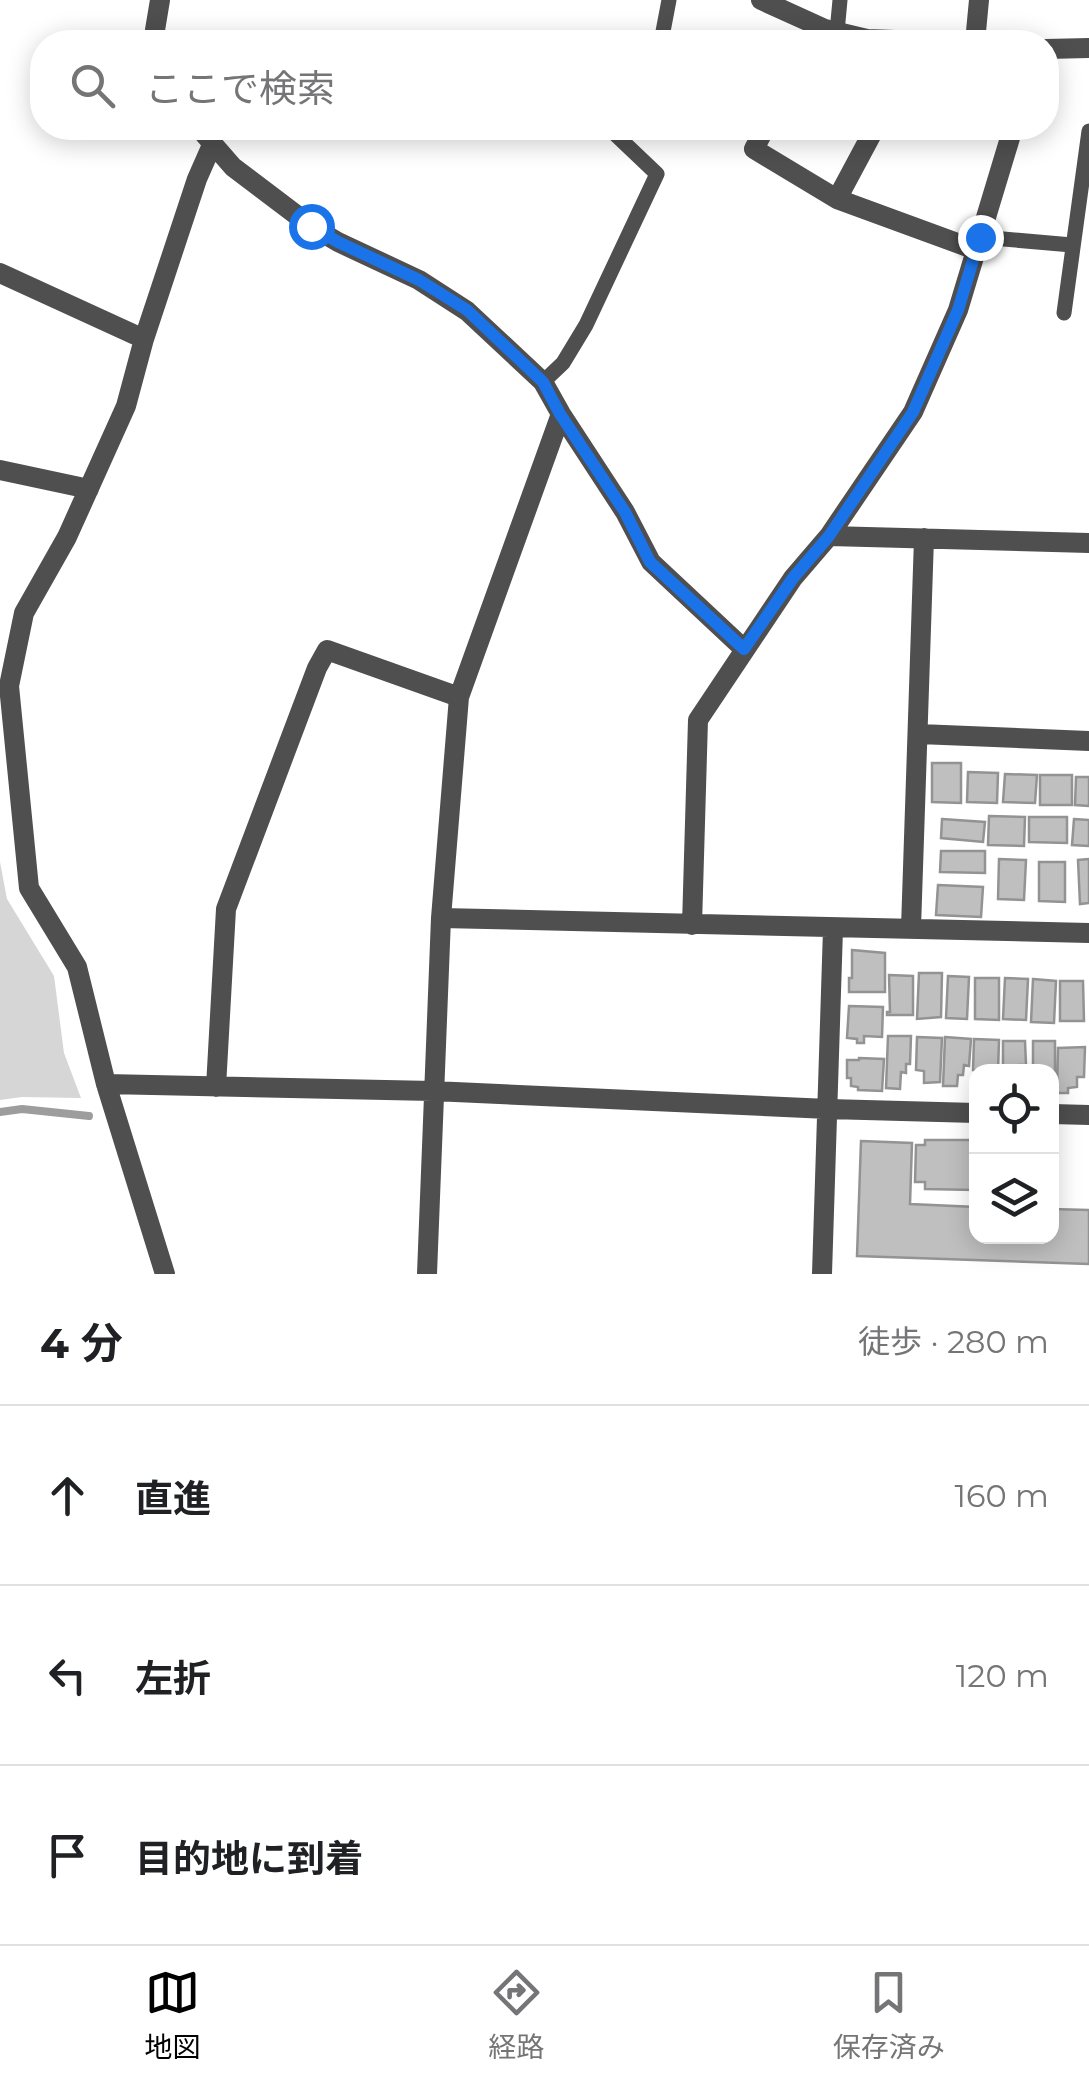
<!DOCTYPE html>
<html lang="ja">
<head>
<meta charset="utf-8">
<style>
  :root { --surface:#fff; --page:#f6f6f6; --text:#202124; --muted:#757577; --line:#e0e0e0; --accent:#000 }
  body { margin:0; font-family:Montserrat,"Noto Sans JP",sans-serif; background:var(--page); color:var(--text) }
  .controls { position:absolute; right:30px; bottom:30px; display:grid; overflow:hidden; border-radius:20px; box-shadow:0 5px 25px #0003 }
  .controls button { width:90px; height:90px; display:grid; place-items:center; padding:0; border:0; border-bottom:2px solid var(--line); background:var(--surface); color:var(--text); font:50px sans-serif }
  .stop { position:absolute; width:30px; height:30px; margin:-22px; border:8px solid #1a73e8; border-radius:50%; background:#fff }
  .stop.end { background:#1a73e8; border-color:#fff; box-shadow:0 2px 10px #0008 }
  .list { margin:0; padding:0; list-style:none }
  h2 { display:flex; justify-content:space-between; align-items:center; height:130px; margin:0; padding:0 40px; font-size:42px }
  h2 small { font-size:32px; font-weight:400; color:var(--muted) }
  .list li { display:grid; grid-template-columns:65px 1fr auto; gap:30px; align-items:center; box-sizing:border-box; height:180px; padding:0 40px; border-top:2px solid var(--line) }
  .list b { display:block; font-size:38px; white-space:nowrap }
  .list em { font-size:32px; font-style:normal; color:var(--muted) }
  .icon { flex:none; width:55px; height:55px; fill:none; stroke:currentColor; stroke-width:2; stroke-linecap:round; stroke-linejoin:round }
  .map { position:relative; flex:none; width:1089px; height:1274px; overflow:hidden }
  .search { position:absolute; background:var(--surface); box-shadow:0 5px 25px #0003; left:30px; right:30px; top:30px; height:110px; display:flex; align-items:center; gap:25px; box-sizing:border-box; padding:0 35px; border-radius:40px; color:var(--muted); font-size:38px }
  .sheet { height:670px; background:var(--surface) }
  nav { display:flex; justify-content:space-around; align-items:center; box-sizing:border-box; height:140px; border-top:2px solid var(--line); background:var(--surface); font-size:28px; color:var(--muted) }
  nav a { display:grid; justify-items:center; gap:5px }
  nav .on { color:var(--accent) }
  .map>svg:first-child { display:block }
  .green { fill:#d6d6d6 }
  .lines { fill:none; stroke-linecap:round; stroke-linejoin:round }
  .stream { stroke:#9d9d9d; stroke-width:8 }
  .building { fill:#bfbfbf; stroke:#939393; stroke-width:2.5 }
  .service { stroke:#4f4f4f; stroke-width:15 }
  .minor { stroke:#4f4f4f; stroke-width:20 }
  .route { stroke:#1a73e8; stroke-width:12 }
</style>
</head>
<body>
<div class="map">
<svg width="1089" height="1274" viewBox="0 0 1089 1274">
  <rect width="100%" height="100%" fill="#fff"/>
  <path class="green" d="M0,862L7,899L54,976L64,1053L81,1098L22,1097L0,1100Z"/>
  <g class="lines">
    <path class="stream" d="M0,1112L22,1109L89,1116"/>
  </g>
  <path class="building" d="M932,763H961V803L932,802Z
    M968,772L998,773L997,803L967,802Z
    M1005,774L1037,775L1035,803L1003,802Z
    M1040,775H1072V805H1040Z
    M1076,777H1089V806L1075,805Z
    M989,816L1025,817L1024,846L988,845Z
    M1029,817H1067V843L1029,842Z
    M942,819L985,822L983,842L941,838Z
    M1074,819L1089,820V846L1072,845Z
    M941,851H985V873L940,872Z
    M999,859L1026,860L1024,900L998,899Z
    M1089,859V903L1080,904L1078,860Z
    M1039,862H1065V902L1039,901Z
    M938,885L983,887L981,917L936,915Z
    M852,950L885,953V992H849V978H852Z
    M919,973H942L941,1017L917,1019Z
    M889,975L913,976V1015H887V1012H890Z
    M948,976L969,977L967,1019L946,1018Z
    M975,978H999V1020L975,1019Z
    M1005,978L1028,979L1026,1020L1003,1019Z
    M1033,979L1056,981L1054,1023L1031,1022Z
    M1060,981H1083L1084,1021H1060Z
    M849,1006L883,1007L882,1037L864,1036V1043H857V1039L847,1038Z
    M888,1036H911L910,1064H906V1073L901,1072L900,1089L886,1088Z
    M917,1037L942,1038L940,1082L924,1083V1071L916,1070Z
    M945,1037L971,1039L969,1066L964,1065L963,1075H958L957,1086H943Z
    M974,1039L999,1040L998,1072L973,1070Z
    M1003,1041H1025L1026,1065H1019V1072H1003Z
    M1033,1041H1055V1082H1052V1072H1033Z
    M1085,1047L1084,1077H1077V1087L1068,1088V1093H1057L1058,1048Z
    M859,1058L884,1059L882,1091L858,1090V1087L851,1086V1078H847V1060H859Z
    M925,1140H976L975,1190L925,1189V1182H915L916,1145H925Z
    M861,1141L912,1143L910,1204L976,1207V1236H1052V1209L1089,1210V1264L857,1256Z"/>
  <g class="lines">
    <path class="service" d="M837,32L840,0
      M661,42L669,0
      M980,237L1072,245
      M1064,313L1089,131
      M543,382L563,363L586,325L657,174L616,135L620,128"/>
    <path class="minor" d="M761,0L825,29L867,39L952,42
      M157,42L155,30L160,0
      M975,42L979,0
      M1046,49L1089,48
      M199,128L233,167L311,226L338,242L419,280L467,311L543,382L561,414L625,512L651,562L744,649
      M765,128L754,149L837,199L976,250
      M837,199L875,128
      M0,273L144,339
      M0,470L89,489
      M829,536L1089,543
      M919,734L1089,741
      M441,918L1089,933
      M692,925L698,720L793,578L829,536L913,412L958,310L1013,128
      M911,928L924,538
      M106,1084L433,1091L828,1109L976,1113
      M216,1087L226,909L317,668L327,650L459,697
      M1052,1114L1089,1115
      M165,1274L106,1084L77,967L29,888L9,686L24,613L67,537L126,406L144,339L197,179L212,145
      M427,1274L441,918L459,697L561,414
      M822,1274L833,929"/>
  </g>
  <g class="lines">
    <path class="route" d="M311,226L338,242L419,280L467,310L543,382L560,414L625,512L650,562L744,649L793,578L829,536L913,412L958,310L980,237"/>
  </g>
</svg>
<div class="controls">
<button><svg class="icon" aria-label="locate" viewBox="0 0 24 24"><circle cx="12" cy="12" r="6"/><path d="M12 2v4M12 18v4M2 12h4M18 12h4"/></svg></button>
<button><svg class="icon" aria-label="layers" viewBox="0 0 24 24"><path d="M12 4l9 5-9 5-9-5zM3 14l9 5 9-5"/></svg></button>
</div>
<div class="stop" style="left:311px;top:226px"></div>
<div class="stop end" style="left:980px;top:237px"></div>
<div class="search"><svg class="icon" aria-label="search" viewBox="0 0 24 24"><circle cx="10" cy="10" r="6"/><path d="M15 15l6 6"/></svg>ここで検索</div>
</div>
<section class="sheet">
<h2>4 分<small>徒歩 · 280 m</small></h2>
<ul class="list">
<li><svg class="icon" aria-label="ahead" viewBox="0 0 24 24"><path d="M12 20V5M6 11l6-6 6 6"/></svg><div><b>直進</b></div><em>160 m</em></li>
<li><svg class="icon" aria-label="left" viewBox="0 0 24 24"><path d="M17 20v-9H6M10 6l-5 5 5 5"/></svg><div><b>左折</b></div><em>120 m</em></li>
<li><svg class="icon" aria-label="arrive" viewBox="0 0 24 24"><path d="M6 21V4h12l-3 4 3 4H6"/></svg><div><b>目的地に到着</b></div></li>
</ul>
</section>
<nav>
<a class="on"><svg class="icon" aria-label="map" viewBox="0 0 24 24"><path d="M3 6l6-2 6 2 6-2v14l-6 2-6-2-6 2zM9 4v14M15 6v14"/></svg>地図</a>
<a><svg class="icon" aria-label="directions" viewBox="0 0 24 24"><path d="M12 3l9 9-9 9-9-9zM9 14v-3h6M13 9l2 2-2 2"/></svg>経路</a>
<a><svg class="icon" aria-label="saved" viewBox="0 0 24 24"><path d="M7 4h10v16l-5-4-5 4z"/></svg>保存済み</a>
</nav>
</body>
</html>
